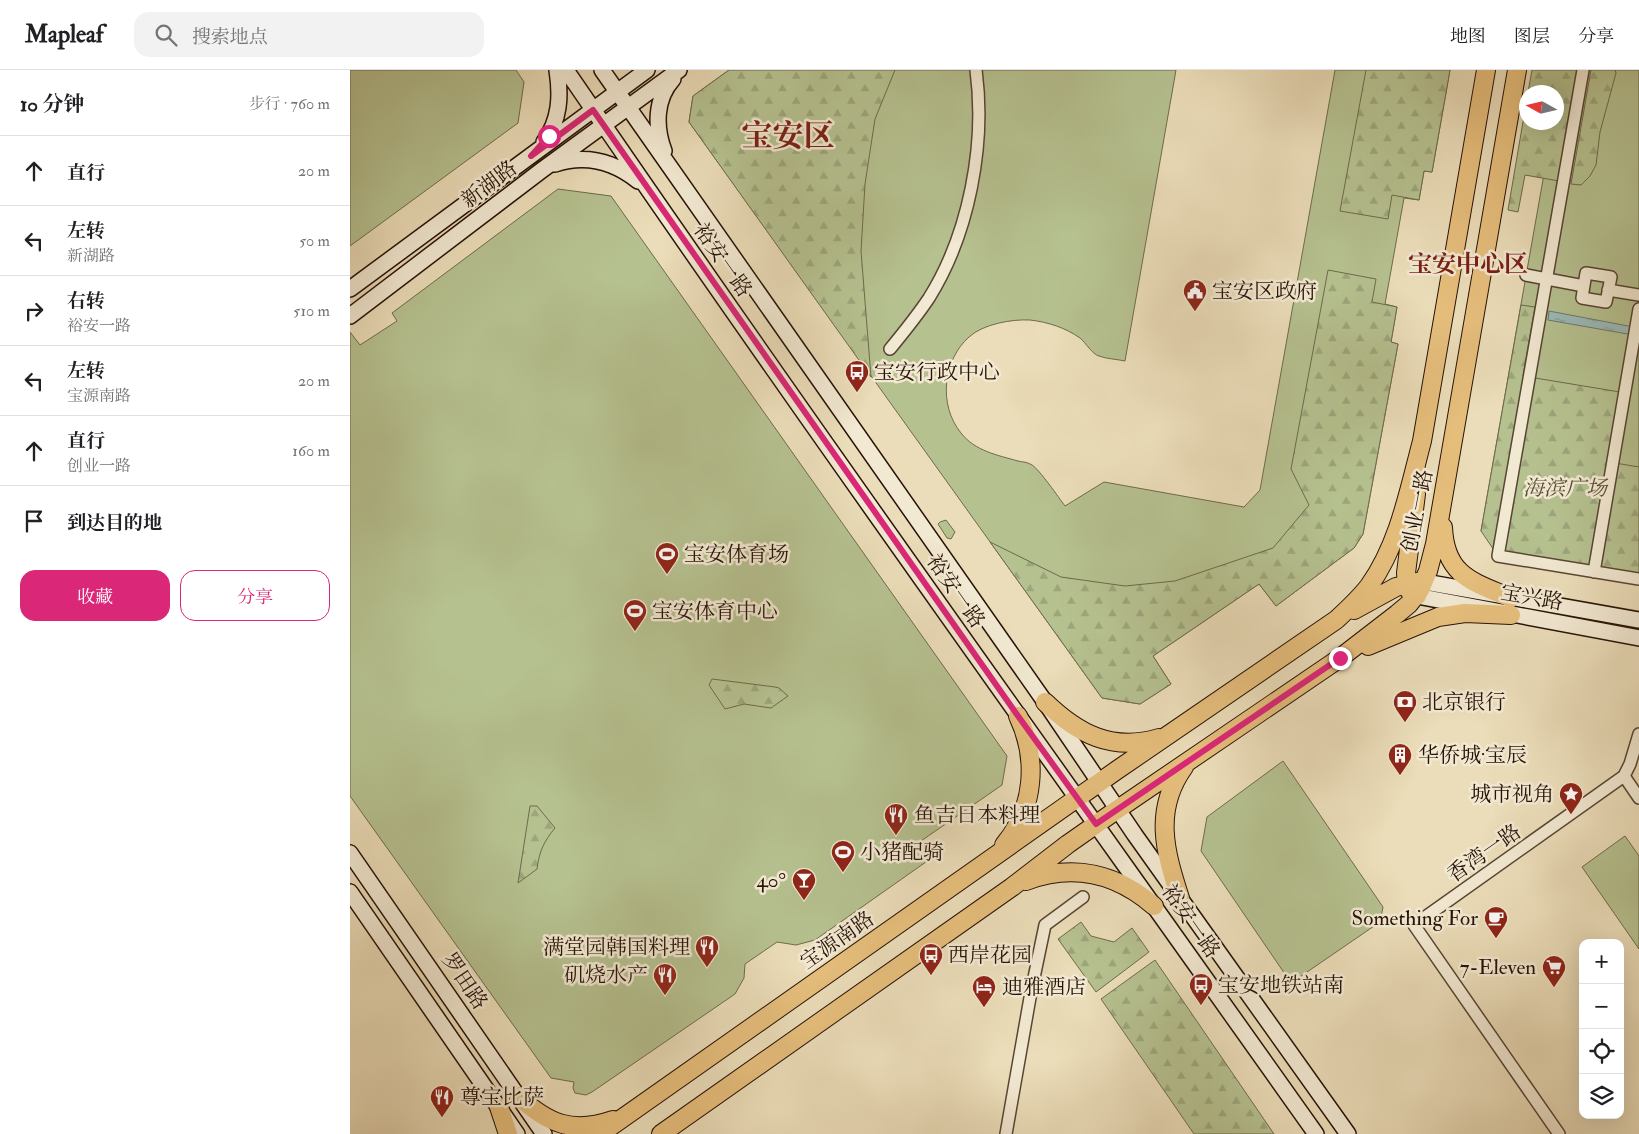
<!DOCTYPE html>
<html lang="zh">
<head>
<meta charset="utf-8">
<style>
  :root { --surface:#fff; --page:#f2f2f2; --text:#202124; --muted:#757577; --line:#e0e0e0; --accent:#db2777 }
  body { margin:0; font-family:"IM FELL Double Pica","Noto Serif SC",serif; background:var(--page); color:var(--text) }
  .controls { position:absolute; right:15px; bottom:15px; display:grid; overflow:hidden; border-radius:10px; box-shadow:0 5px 20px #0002 }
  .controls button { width:45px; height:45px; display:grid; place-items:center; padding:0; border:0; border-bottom:1px solid var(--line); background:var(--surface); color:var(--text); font:25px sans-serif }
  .compass { position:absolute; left:1169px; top:15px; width:45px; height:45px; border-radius:50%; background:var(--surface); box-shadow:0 5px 20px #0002; rotate:278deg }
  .stop { position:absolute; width:15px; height:15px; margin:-11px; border:4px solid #db2777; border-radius:50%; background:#fff }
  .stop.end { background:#db2777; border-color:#fff; box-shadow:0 1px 5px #0008 }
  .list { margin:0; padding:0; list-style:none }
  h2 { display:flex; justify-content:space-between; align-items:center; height:65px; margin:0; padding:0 20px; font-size:21px }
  h2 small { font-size:16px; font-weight:400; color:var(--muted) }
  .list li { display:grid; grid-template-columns:32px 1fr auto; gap:15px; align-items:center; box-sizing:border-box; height:70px; padding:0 20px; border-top:1px solid var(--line) }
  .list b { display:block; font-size:19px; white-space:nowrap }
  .list p { margin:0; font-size:16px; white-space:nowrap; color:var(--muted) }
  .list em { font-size:16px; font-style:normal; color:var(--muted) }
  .actions { display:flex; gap:10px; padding:15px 20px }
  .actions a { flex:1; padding:11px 0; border:1px solid var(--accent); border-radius:15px; text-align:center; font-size:18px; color:var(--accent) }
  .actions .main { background:var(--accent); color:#fff }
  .icon { flex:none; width:28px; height:28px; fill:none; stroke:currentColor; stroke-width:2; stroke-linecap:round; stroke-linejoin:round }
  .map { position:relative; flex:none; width:1289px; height:1064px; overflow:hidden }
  header { display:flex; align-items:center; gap:30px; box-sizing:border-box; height:70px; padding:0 25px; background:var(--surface); border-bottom:1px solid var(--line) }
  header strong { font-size:24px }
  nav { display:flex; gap:28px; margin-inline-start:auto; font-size:18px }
  .search { width:350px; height:45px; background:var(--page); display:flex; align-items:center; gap:12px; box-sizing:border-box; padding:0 18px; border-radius:15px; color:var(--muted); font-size:19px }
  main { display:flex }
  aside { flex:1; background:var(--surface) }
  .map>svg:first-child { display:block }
  .green { fill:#b6c190; stroke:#6e6a4c }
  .forest { fill:url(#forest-firs); stroke:#6e6a4c }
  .water { fill:url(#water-ripples); stroke:#6d7771 }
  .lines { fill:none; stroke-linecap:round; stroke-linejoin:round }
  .street-casing { stroke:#584534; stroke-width:14 }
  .secondary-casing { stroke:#271207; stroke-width:18 }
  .primary-casing { stroke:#271207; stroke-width:20 }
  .street { stroke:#f2e9d2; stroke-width:11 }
  .secondary { stroke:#f2e9d2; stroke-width:15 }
  .primary { stroke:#e6be7c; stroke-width:18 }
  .route { stroke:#db2777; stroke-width:6 }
  .labels { text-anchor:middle; stroke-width:5; stroke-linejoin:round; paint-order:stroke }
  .street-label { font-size:21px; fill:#271207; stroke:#f2e9d2 }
  .poi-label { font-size:21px; fill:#271207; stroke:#f2e9d2; text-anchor:start }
  .park-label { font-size:21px; font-style:italic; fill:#594f37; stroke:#f2e9d2 }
  .quarter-label { font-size:24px; font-weight:bold; fill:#7a1f14; stroke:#f2e9d2 }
  .town-label { font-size:31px; font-weight:bold; fill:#7a1f14; stroke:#f2e9d2 }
</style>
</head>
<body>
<header>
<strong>Mapleaf</strong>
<div class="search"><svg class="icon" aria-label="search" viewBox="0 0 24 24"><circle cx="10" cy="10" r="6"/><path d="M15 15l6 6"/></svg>搜索地点</div>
<nav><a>地图</a><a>图层</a><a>分享</a></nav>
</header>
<main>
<aside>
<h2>10 分钟<small>步行 · 760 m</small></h2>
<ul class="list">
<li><svg class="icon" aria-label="ahead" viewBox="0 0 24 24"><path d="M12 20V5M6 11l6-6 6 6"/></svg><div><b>直行</b></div><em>20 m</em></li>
<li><svg class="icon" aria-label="left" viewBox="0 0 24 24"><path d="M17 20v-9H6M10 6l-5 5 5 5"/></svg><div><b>左转</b><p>新湖路</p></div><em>50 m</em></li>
<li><svg class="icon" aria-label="right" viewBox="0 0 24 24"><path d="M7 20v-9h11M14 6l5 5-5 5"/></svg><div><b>右转</b><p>裕安一路</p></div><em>510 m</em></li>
<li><svg class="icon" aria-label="left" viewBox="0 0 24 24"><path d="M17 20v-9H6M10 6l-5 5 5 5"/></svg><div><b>左转</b><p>宝源南路</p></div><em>20 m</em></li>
<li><svg class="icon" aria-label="ahead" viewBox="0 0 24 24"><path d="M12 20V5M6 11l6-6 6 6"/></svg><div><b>直行</b><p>创业一路</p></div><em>160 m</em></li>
<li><svg class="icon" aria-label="arrive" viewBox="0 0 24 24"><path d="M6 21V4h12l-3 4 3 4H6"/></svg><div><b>到达目的地</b></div></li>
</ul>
<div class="actions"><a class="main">收藏</a><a>分享</a></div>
</aside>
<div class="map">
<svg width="1289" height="1064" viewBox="0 0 1289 1064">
  <defs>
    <pattern id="forest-firs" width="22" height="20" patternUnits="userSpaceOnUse" patternTransform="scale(1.25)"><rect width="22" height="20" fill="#b6c190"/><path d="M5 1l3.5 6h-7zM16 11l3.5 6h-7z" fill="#9ca57b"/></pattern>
    <pattern id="water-ripples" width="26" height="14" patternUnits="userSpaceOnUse" patternTransform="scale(1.25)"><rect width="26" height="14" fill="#9bbab7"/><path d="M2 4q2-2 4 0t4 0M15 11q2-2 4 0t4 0" fill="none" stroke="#869f9c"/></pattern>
  </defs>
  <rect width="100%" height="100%" fill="#ebddb9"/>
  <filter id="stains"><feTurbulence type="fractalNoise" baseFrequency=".004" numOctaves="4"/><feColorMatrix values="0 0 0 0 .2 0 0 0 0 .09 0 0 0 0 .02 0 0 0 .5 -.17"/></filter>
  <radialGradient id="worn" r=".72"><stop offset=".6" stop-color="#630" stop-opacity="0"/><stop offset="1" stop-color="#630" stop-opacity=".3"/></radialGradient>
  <path class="green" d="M0,0H166L174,12L168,53L0,176Z
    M379,0H826L775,291C766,289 757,289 749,286C742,284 736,273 730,268C716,258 698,252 680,250C662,249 633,254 619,267C593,290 588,335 611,363C625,381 647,385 668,391C672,392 678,392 682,395C689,399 709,428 715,436L754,412L894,437L910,420L985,0H1100L1082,102L1074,101L1069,130L1054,128L1035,234L1047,237L1041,272L1048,274L1013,464L1004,478L926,536L909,514L803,586L821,614L790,634L752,628L339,52L343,26Z
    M1212,0H1289V509L1131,461L1203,53L1206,52Z
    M208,119L261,126L657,686L652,715L571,771L583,787L465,870L446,875L427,872L395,894L394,908L385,924L242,1022L236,1025L225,1023L223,1018L224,1012L201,1008L0,726V262L10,275L47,251L42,243Z
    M596,450L605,462L601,469L597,468L588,454L590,452Z
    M933,691L1033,837L1030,852L941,913L851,781L857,747Z
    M1275,766L1289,786V879L1232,797Z"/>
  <path class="forest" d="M379,0H545L525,49L515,114L511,181L521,307L339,52L343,26Z
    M1016,0H1100L1082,102L1074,101L1069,130L1042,125L1038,149L990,141Z
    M1182,0H1228L1209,111L1175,105L1168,142L1158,140L1176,34V52H1206V22H1178Z
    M1241,0H1265L1266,3L1250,62L1246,95L1240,106L1231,115L1221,114Z
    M978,200L1026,209L1022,232L1047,237L1041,272L1048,274L1013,464L1004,478L926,536L909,514L803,586L821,614L790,634L752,628L640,472L711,507L775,516L825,511L923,478L959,435L941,399Z
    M1171,235L1185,237L1173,306L1270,322L1259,392L1289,397V509L1148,486L1131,461Z
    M362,609L425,617L429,618L438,626L421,638L394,634L375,639L359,615Z
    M180,736H187L205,758C194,771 189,782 187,799L168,813Z
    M731,852L741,866L764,872L782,858L799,882L746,922L708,869Z
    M805,890L924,1064H844L751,929Z"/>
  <path class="water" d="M1199,241L1289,258V266L1198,250Z"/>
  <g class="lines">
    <g class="street-casing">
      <path id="street" d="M1233,0L1148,486L1289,509
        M1236,203L1261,207L1256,232L1232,228Z
        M1176,205L1234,216
        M1258,220L1289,225
        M540,279C554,262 567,246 579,228C619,164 636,75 626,0
        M1244,502L1289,239
        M1274,706L1289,728
        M656,1064L681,922L695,855L733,827
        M1209,1064L1064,855L1274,706L1280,694L1289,664"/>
    </g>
    <g class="secondary-casing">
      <path id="secondary" d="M216,0C461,358 715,710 966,1064
        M252,0L695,632L785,765L998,1064
        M194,72C210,50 211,26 207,0
        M314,81C305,57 305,29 323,9
        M205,94C236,84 263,91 288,111
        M0,219L297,0
        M0,246L192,100L329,0
        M1075,512L1289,550
        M1067,526L1289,568
        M0,783L194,1064
        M0,822L167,1064"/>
    </g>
    <g class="primary-casing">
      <path id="primary" d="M1066,424L1056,503C1057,513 1056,523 1067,526
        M1093,457C1095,506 1123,512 1161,528
        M1004,540L1046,517L1067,512
        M1018,576L1088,547L1115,543L1161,545
        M695,632C728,664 762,682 809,668
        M654,775C685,738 688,688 668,646
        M676,811C724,793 767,804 804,836
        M830,828C815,782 803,740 834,697
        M168,1026C198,1054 223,1064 263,1050
        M149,1037L158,1064
        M250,1064L767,700L986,550C998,539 1009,529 1019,516C1049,474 1059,420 1072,371L1136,0
        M311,1064L662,817L718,774L768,739L990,588L1047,544L1059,534L1070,520L1078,501L1085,474L1167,0"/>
    </g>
    <use href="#street" class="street"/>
    <use href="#secondary" class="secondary"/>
    <use href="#primary" class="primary"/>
  </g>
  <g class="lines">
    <path class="route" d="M199,66L181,86L243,40L668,646L746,754L990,588"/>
  </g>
  <defs>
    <g id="civic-pin" transform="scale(1.25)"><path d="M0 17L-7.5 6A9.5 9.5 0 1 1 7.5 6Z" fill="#8f2418" stroke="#f2e9d2"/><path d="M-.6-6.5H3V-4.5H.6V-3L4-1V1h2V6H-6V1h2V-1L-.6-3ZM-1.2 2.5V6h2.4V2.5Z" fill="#fff"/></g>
    <g id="bus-pin" transform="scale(1.25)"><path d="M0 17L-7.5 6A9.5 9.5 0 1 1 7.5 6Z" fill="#8f2418" stroke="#f2e9d2"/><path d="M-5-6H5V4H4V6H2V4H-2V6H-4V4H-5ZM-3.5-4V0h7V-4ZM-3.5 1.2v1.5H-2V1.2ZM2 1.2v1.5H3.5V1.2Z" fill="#fff"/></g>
    <g id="stadium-pin" transform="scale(1.25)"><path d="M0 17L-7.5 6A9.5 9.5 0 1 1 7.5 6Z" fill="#8f2418" stroke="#f2e9d2"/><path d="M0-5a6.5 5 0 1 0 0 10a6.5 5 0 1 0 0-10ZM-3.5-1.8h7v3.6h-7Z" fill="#fff"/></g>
    <g id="bank-pin" transform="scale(1.25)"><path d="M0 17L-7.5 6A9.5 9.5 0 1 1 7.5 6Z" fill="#8f2418" stroke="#f2e9d2"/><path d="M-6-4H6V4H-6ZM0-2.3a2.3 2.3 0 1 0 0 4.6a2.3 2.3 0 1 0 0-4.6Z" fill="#fff"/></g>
    <g id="building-pin" transform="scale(1.25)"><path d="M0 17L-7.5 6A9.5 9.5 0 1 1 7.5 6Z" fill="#8f2418" stroke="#f2e9d2"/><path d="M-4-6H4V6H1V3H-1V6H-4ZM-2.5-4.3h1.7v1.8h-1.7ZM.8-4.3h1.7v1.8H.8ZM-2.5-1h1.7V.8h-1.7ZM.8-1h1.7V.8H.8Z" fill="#fff"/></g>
    <g id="sight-pin" transform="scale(1.25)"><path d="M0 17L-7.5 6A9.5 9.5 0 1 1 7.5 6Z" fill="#8f2418" stroke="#f2e9d2"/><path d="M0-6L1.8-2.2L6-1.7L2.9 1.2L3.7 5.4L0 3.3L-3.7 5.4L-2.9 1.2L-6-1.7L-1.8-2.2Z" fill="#fff"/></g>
    <g id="restaurant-pin" transform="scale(1.25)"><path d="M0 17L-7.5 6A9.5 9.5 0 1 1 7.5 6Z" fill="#8f2418" stroke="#f2e9d2"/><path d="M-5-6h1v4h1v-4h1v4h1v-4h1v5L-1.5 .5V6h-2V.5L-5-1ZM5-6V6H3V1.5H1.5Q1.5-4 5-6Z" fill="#fff"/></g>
    <g id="bar-pin" transform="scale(1.25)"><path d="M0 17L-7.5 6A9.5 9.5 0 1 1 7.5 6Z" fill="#8f2418" stroke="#f2e9d2"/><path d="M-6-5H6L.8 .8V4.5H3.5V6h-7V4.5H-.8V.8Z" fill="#fff"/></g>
    <g id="cafe-pin" transform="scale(1.25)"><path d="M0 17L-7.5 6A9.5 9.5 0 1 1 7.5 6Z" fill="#8f2418" stroke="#f2e9d2"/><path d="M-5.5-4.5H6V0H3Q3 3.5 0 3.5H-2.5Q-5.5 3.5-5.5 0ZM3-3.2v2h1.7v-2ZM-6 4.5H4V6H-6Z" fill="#fff"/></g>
    <g id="supermarket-pin" transform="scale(1.25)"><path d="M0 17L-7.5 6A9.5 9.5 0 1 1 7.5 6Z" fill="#8f2418" stroke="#f2e9d2"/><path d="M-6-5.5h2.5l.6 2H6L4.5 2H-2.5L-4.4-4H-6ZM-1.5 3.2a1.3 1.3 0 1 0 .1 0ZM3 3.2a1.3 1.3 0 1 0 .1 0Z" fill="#fff"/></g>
    <g id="hotel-pin" transform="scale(1.25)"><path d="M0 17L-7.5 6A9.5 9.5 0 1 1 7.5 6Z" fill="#8f2418" stroke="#f2e9d2"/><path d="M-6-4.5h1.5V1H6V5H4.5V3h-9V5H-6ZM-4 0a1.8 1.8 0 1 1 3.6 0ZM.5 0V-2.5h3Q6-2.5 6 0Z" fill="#fff"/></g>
  </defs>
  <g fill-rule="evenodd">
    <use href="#civic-pin" x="845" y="221"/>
    <use href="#bus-pin" x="507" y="302"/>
    <use href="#stadium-pin" x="317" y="484"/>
    <use href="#stadium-pin" x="285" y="541"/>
    <use href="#bank-pin" x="1055" y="632"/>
    <use href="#building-pin" x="1050" y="685"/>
    <use href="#sight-pin" x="1221" y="724"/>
    <use href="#restaurant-pin" x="546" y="745"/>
    <use href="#stadium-pin" x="493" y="782"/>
    <use href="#bar-pin" x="454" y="810"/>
    <use href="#cafe-pin" x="1146" y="848"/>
    <use href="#restaurant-pin" x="357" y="877"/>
    <use href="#bus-pin" x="581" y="885"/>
    <use href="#supermarket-pin" x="1204" y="897"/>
    <use href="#restaurant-pin" x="315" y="905"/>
    <use href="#bus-pin" x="851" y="915"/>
    <use href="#hotel-pin" x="634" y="917"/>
    <use href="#restaurant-pin" x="92" y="1027"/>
  </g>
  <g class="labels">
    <g class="street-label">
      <text transform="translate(139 114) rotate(-37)" y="7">新湖路</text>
      <text transform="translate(373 190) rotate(55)" y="7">裕安一路</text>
      <text transform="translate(1067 441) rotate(-79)" y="7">创业一路</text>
      <text transform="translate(606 521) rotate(55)" y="7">裕安一路</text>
      <text transform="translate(1182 527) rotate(10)" y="7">宝兴路</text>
      <text transform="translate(1134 783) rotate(-35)" y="7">香湾一路</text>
      <text transform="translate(841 851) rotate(55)" y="7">裕安一路</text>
      <text transform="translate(487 870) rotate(-35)" y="7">宝源南路</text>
      <text transform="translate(115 911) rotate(56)" y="7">罗田路</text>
    </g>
    <g class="poi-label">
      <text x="862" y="228">宝安区政府</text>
      <text x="524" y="309">宝安行政中心</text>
      <text x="334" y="491">宝安体育场</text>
      <text x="302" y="548">宝安体育中心</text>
      <text x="1072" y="639">北京银行</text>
      <text x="1068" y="692">华侨城·宝辰</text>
      <text x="1204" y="731" text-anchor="end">城市视角</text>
      <text x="564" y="752">鱼吉日本料理</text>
      <text x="510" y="789">小猪配骑</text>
      <text x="436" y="817" text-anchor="end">40°</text>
      <text x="1128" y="855" text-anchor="end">Something For</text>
      <text x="340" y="884" text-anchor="end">满堂园韩国料理</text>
      <text x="598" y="892">西岸花园</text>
      <text x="1186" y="904" text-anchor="end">7-Eleven</text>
      <text x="298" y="912" text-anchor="end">矶烧水产</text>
      <text x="868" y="922">宝安地铁站南</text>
      <text x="652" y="924">迪雅酒店</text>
      <text x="110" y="1034">尊宝比萨</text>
    </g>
    <g class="park-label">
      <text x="1215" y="425">海滨广场</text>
    </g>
    <g class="quarter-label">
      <text x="1118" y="202">宝安中心区</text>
    </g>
    <g class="town-label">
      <text x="438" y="76">宝安区</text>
    </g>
  </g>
  <rect width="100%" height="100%" filter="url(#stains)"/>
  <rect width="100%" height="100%" fill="url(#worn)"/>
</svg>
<div class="controls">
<button>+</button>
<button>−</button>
<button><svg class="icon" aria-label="locate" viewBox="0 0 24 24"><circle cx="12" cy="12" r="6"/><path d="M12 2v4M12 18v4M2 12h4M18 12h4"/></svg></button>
<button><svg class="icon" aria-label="layers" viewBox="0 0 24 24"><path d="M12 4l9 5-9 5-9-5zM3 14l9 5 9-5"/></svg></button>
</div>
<svg class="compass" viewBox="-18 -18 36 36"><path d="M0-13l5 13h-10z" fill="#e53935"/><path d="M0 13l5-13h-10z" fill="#757577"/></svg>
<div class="stop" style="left:199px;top:66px"></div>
<div class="stop end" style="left:990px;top:588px"></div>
</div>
</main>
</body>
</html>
